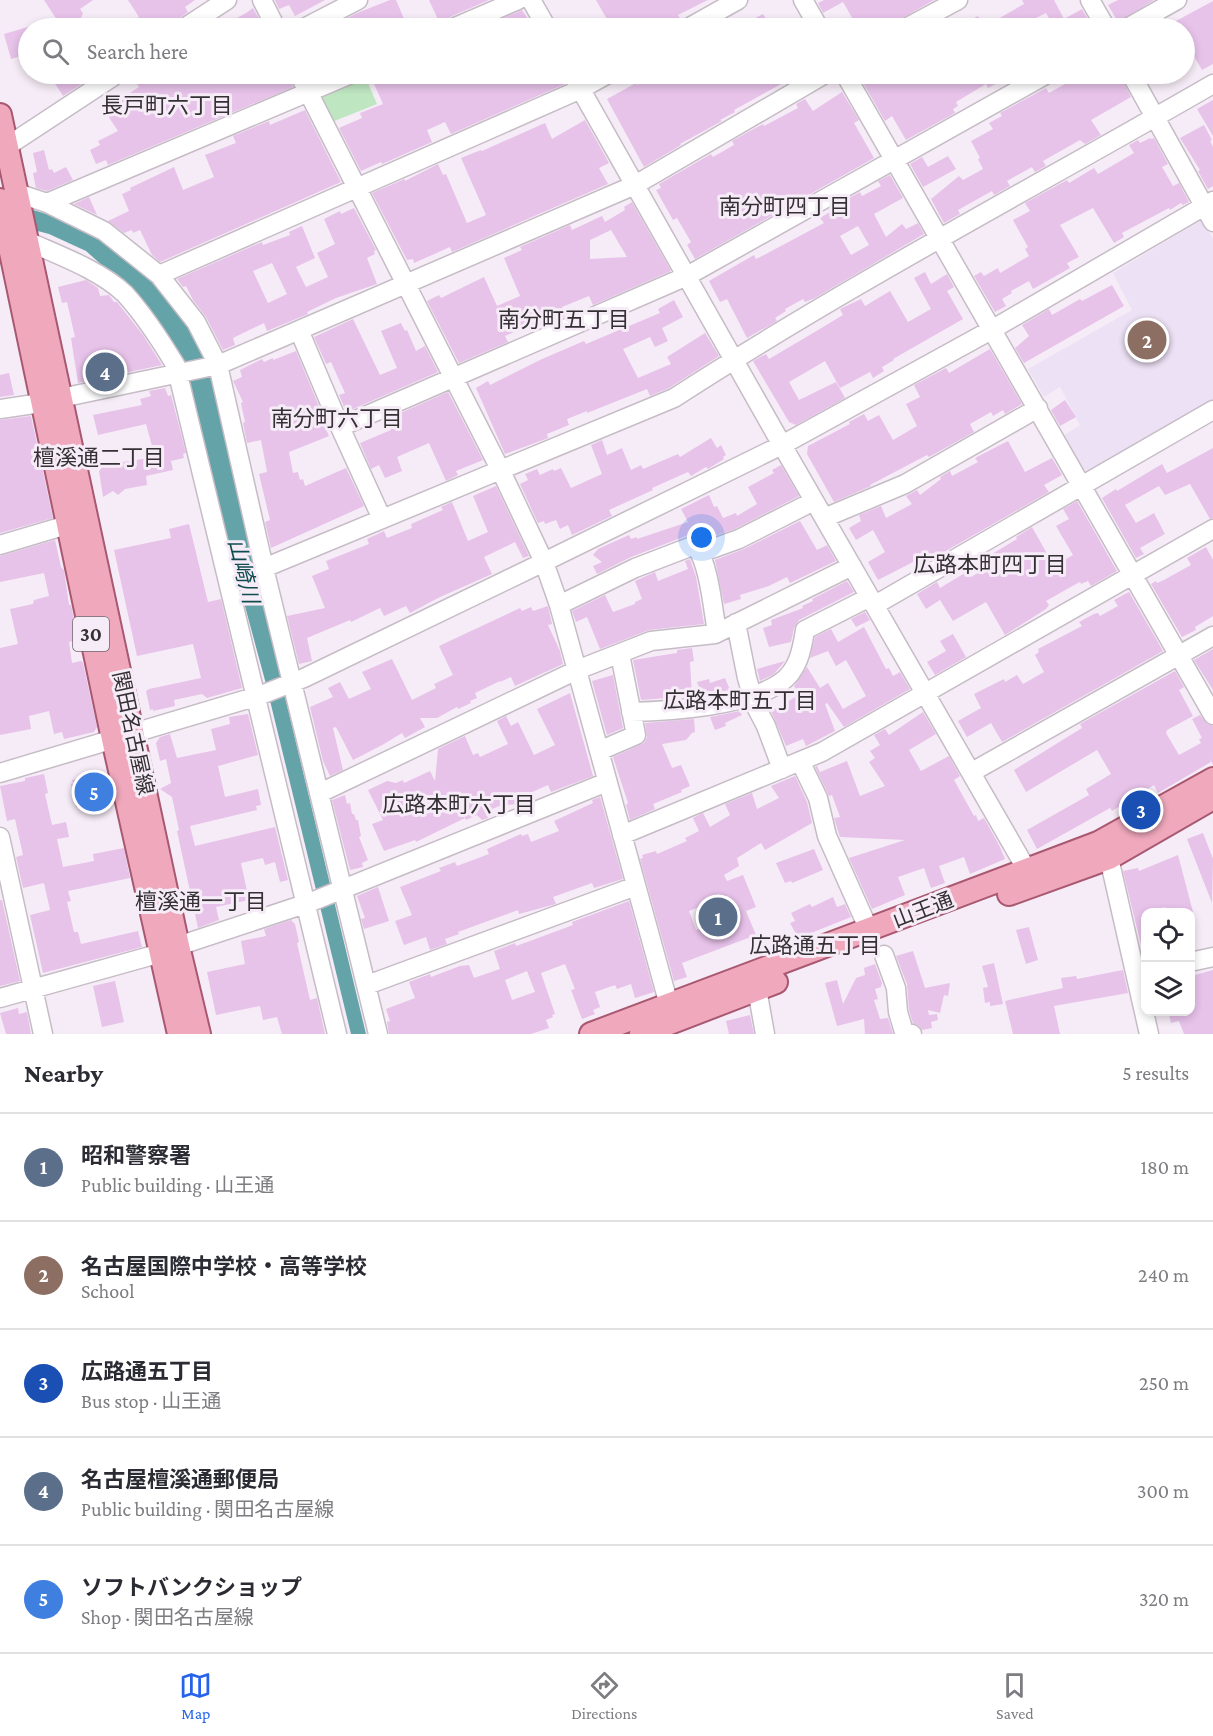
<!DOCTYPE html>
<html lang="en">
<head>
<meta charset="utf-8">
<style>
  :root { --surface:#fff; --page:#f7f7f7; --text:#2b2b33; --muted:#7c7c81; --line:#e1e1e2; --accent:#2563eb }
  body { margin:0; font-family:"Crimson Pro","Noto Sans JP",serif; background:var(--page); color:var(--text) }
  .controls { position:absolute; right:18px; bottom:18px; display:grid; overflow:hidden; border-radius:12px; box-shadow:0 3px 9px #0003 }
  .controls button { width:54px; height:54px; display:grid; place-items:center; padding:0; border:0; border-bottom:2px solid var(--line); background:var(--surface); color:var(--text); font:30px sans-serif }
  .you { position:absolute; left:702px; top:538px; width:21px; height:21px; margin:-15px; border:4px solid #fff; border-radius:50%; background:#1a73e8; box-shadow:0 0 0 9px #1a73e833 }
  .badge { display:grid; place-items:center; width:39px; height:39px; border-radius:50%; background:var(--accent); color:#fff; font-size:20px; font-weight:700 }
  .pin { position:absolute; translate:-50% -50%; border:3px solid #fff; box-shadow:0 2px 6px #0006 }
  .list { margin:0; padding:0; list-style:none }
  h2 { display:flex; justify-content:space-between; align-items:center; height:78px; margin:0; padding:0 24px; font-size:26px }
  h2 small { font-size:20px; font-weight:400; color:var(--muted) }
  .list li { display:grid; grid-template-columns:39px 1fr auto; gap:18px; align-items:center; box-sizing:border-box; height:108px; padding:0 24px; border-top:2px solid var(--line) }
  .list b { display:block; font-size:22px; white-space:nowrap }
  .list p { margin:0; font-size:20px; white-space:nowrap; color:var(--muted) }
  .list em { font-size:20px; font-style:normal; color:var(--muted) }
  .icon { flex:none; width:33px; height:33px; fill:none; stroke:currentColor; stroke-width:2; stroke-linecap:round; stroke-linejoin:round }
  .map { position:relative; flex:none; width:1213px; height:1034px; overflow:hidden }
  .search { position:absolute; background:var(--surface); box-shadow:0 3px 9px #0003; left:18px; right:18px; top:18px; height:66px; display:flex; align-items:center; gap:15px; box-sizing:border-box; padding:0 21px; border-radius:33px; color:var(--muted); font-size:22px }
  .sheet { height:618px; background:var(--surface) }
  nav { display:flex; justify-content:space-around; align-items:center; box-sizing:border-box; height:84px; border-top:2px solid var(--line); background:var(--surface); font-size:16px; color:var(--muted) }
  nav a { display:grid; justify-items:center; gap:3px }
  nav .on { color:var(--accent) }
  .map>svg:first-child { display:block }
  .education { fill:#ede1f5 }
  .green { fill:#bee6c1 }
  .water { fill:#64a4a8 }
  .building { fill:#e7c2e9; fill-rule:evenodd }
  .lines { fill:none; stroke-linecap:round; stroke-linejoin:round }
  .minor-casing { stroke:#c6bcc6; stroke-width:21 }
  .major-casing { stroke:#a85870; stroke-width:26 }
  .minor { stroke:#fff; stroke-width:18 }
  .major { stroke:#f0a8bc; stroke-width:22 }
  .labels { text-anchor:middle; stroke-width:6; stroke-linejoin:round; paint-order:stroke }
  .shield { fill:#f6ecf7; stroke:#6e686e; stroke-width:1.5 }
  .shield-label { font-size:20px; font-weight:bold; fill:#343034 }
  .street-label { font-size:21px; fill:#343034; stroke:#f6ecf7 }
  .neighbourhood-label { font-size:22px; fill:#343034; stroke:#f6ecf7 }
  .water-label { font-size:22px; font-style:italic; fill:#104b4e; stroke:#f6ecf7 }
</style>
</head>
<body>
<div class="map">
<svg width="1213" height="1034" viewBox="0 0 1213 1034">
  <rect width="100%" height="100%" fill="#f6ecf7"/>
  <path class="education" d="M1202,220L1213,239V400L1088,470L1082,469L1063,436L1080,425L1060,387L1044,397L1028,369L1132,310L1113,273Z"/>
  <path class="green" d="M364,74L377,104L332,122L319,98L321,92Z"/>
  <path class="water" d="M0,200L73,222L152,275L188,320L207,359L234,461L281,680L366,1034H351L266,684L180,366L149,307L86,251L49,234L0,221Z"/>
  <path class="building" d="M44,0H93L80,9L83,13L77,28H38V25L57,20Z
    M128,0H195L185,7L188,12L165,28H122L139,17Z
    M275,0H325L295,16L289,5L279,9Z
    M390,0H396L408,28H327L357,13Z
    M429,0H489L452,16L440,24Z
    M596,0H708L678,15L681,20L678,25L670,28H612Z
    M824,0H934L885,28L882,24L873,28H858L843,2L823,13L818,3Z
    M1022,0H1054L1064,19L1082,9L1093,28H1046L1053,25L1046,13L1016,28H954L978,16L984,27L1024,4Z
    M1118,0H1154L1118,22L1108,5Z
    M1213,1V64L1202,70L1188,46L1185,48V28H1163Z
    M253,8L264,28H219L246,13Z
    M522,10L534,28H480Z
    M763,14L772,28H736Z
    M28,27V54L11,59L4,34Z
    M49,74H97L63,96Z
    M149,74H288L293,87L108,165L106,160L96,164L90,150L100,145L98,141L118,131L104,110L139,87L135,81Z
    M395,74H398L401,80L416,74H561L565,84L451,134L445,122L427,130L432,142L382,164L381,162L361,171L339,128L362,118L360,113L383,104L374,84Z
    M658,74L661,77L668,74H778L783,83L734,110L735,112L720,120L722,121L680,144L681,145L644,167L607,99L636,83L637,85Z
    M858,74H1019L1020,76L1006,84L1003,80L988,88L986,84L956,102L958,106L953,109L955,113L906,140L892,116L885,121Z
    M1083,74H1120L1131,97L1091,120L1101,135L1085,144L1080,140L1043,161L1046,166L1035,172L1032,167L1007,181L1010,186L994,195L992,191L958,210L960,214L944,223L931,199L959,176L963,180L983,169L978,159L980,158L971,141L993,129L989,123L1002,116L1000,113L1046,88L1049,93Z
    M842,92L859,120L854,123L874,158L695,259L687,245L691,242L677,218L673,220L656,190L661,188L659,184L711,154L713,157L734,145L732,141L750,131L763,124L764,126L798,108L796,104L805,99L813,111Z
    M1213,100V136L1197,109Z
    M305,110L341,182L160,262L152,255L140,230L133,233L132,230L124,233L108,221L129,211L122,194L131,190L130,188L174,167L183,190L214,177L205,155L236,143L233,136L269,121L270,125Z
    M585,120L609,163L599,168L608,184L452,252L450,247L414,263L413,259L407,260L372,193L405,179V181L438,164L443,175L446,174L467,223L486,215L461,158L481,150L482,151L545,123L552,139Z
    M1204,125L1212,140L1210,141L1213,147V186L1208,189L1198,171L1200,170L1180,138Z
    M1150,138L1151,139L1154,138L1168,164L1162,167L1173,186L1179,183L1189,202L1183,205L1181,203L1170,210L1169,208L1122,233L1124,237L1114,243L1093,208L1060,225L1079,257L1067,263L1070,268L1033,289L1029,281L1011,291L1012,293L1002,299L1006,306L995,312L974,276L981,272L984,276L998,268L1000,273L1029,256L1025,249L1028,247L1013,220L1030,211L1025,203L1067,180L1069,183L1094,168L1098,174L1134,153L1129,145L1138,140L1140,143Z
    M44,150L49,170L52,169L54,173L66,167L73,180L47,191L36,188L33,173L37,172L33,153Z
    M948,156L956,169L923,187L910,164L922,157L928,167Z
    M890,175L903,198L874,214L886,237L902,224L906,229L918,223L924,234L815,298L805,302L803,299L785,309L786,311L775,318L777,321L747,338L727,299L720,302L709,281L754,255L756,259L766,254L824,223L820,218L830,212L829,209L860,192L862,196L881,186L878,181ZM858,226L869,245L851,255L840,236Z
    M89,197L97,215L74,204Z
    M632,202L671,271L593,305L589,296L562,307L565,316L564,317L542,327L541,325L529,330L527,326L505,336L508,342L459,363L427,301L439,295L441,298L484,277L497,306L520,296L504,258L522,250L520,247L570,225L572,230L602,216L605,222L625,210L624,207ZM611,230L627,257L590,259V240Z
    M354,208L376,250L374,251L375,254L367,258L377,284L336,298L307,312L308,314L267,331L264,323L233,338L235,345L223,350L206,317L193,300L186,286L183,287L177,279L262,242L263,245L290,235L289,232L302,226L315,258L296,267L306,287L328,277L317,253L335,244L324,219L340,211L341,214ZM272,263L287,294L268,303L253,271Z
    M925,272L931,284L947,274L954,287L947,291L963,319L893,359L894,360L882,367L884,371L873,378L870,372L840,388L825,361L789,382L799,400L836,382L845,398L796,425L789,422L753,361L766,354L769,359L808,336L843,315L840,309L861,299L865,306L890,291L908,322L931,309L914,278Z
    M86,280L98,288L100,296L109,295L114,302H117L143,335L162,365L78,383L71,338L75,337L67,302L62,303L58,287Z
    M1112,285L1124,306L1024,363L1015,348L1029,336L1022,325L1049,309L1052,315L1080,299L1082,301Z
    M674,300L683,317L662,328L668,341L655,347L650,337L623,349L638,378L671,364L667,357L705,333L719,356L669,388L650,396L647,389L587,413V411L567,419L569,425L547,434L548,438L505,454L476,388L488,381L490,385L542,359L584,341L586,344L660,313L658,309Z
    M353,319L380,375L397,368L381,331L401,323L405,331L407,330L416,351L425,346L438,372L346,412L339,395L345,393L331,362L326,364L314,337Z
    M990,349L1022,404L1005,414L1003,410L993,416L991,412L970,424L974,432L929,457L927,455L870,485L871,486L834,502L807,454L808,446L850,424L849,422L864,414L868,421L879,415L893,440L917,426L906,404L920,397L914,385L946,368L949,373Z
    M296,351L328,428L326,429L329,436L289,452L293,473L298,472L300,480L303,479L305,486L346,468L364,506L271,548L265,522L270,520L259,474L267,472L261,440L247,443L243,423L245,422L241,403L243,402L233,381L242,377L240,370L262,359L264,362L273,358V360Z
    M9,373L14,395L0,397V375Z
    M165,388L168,396L171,395L186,453L183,454L184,458L171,461L173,470L146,476L147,485L125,489L118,495L113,491L103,497L99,471L104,465L155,457L146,424L98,435L93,415L142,405L140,399L151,396L149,391Z
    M448,392L483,460L456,471L458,475L446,481L429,443L397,457L402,471L385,478L379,465L371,469L360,443L391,430L387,419Z
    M1065,400L1076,417L1060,426L1051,410Z
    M31,416L53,518L0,533V420Z
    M711,438L717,448L721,445L726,455L723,457L724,459L708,469L706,467L691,476L688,472L652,488L653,490L609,510L612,516L572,535L568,525L560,529L556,520L545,524L544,521L538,523L520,484L528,480L525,474L537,469L540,475L553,469L554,471L561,468L571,488L602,474L591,445L602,440L607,455L622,448L631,470L641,465L643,469L678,454L680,457Z
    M1008,441L1025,472L1052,458L1062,475L1044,485L1049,492L916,568L913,562L878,580L868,562L885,552L873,530L856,540L849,528L861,521L859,515L881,506L886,518L912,504L906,496L917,490L920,495L941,479L940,477L950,471L952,476L978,462L975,458Z
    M1213,448V518L1210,519L1190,484L1165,495L1159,486L1125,505L1136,523L1154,513L1165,534L1140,548L1144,554L1136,558L1102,498L1116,489L1117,491L1162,464L1167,473Z
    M781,465L799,496L735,529L705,539L701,535L691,534L631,557L597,574L593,566L602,562L593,555L598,549L629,535L631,539L637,537V539L688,522L681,509L709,495L714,507L717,506L723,518L736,513L737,516L757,504L748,487L774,473L772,470Z
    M496,486L529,556L523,558L515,542L484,557L492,574L438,598L410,613L406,606L384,616L380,608L351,622L350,620L307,638L312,661L299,664L287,616L325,608L312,576L329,569L326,561L369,544L367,539L384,531L387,538L412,528L411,524L443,510L441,507L452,502L468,541L488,532L473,496Z
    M1077,501L1117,571L1091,586L1088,581L1081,584L1080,582L1076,584L1046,601L1049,605L1046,609L1005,635L986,602L953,621L940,600L926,609L917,594L937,582L940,588L968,571L971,577L997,562L992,554L1017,539L1016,537L1032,527L1054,566L1073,555L1056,526L1069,519L1063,509Z
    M800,521L817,550L827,545L836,561L790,583L787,577L769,586L740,595L741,599L724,604L715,560L744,549Z
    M189,524L208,602L221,599L242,688L207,698L202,694L174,700L175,706L153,711V709L150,710L146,691L149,689L201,678L193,644L137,656L114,550L171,538L169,529Z
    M55,540L61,567L64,570L69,605H71L78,640L69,642L72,663L81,661L83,663L97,727L94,732L64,739L62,732L54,734L49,711L29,716L31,729L0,735V648L18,644L10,609L33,604L34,600L49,596L44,573L0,582V556Z
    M1206,547L1213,560V616L1195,627L1196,630L1182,637L1151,584L1156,581L1157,583L1164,580L1191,565L1187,558Z
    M690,559L696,577L704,624L649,630L600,649L587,617L576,622L572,611L605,595L613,612L635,604V602L642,599L635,581L655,572L658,581L688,569L685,561Z
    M847,581L854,592L799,620L794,628L791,642L769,647L763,628L772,625L771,620L803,608L802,606L813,601L812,599Z
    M1129,592L1163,651L1002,742L991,723L967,737L958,721L981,708L974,694L1004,679L1005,682L1017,675L1023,684L1044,672L1035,655L1039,652L1038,649L1082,626L1079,622L1094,614L1098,613L1100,616L1118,606L1114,600Z
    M548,606L552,624L548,625L560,651L563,664L515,686L511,677L500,682V681L475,693L477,698L470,701L471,703L458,709L457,707L437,718H420L425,727L405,738L402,733L384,744L353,760L336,727L333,728L343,770L330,776L323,761L310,707L333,697L328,688L340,682L349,699L371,689L362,672L392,659L412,700L436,688L434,684L453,675L439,646L520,608L522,611L531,607L533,611Z
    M865,612L870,620L856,627L851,619Z
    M864,627L886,669L889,668L893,676L900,672L910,689L844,727L827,703L825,704L835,731L806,746L803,739L786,746L771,711L799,695L794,686L807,667L820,688L828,683L843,709L866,696L846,660L836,666L828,651L810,658L815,637L831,629L838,642Z
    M953,634L966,657L935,675L927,662L946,651L940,641Z
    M692,648L694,661L690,662L692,696L641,700L633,660L677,653V650Z
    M1213,649V690L1194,660Z
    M785,661L774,674L760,681L757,669Z
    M1175,671L1184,687L1179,690L1193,716L1167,730L1166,733L1179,755L1201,743L1199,739L1202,738L1192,719L1200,715L1207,724L1213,726V765L1210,758L1211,762L1158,793L1154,785L1112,811L1110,808L1037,849L1027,830L1089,795L1086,789L1111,774L1097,750L1026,792L1014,770L1082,728L1080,724Z
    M613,675L623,728L607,735L592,681Z
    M725,678L730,690L702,695L697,682L709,679L710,683Z
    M570,693L593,776L551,792L548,785L530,793V797H526V800L521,801V804L502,805L487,811L488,818L482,820L477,815L466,820L465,818L416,842L415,840L384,851L372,824L383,820L368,790L387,781L396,783L403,780L404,783L430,771L435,781L438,749L465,736L473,755L478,753L480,757L508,744L497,721L506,716L511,726L518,722L534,755L555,745L537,709Z
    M740,711L742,715L725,723L726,726L715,730L710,717Z
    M923,712L936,734L909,750L921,771L949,756L960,776L954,780L974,816L976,815L978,821L984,818L999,845L1005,859L970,874L964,857L939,866L945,883L931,888L924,868L898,877L905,895L872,909L849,858L905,840L840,837L834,818L840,817L832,795L829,796L815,767L817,766L820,772L847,761L860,796L885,786L869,762L875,758L870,751L880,745L874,735L885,729L889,735Z
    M248,714L258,755L218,766L225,797L258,789L261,805L256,806L257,810L190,826L195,846L275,827L288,880L280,882L275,862L265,865L263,858L241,863L249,900L216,907L219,920L198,928L177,831L179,830L172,797L160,789L171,783L166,759L160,761L156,743L160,737L170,734L177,758L216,750L211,729L230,724L229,717Z
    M694,719L695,732L692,733L686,740L662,744L672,768L681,765L690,786L681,790L682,792L653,804L655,809L630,820L626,805L628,803L613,757L644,743L647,737L645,723Z
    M44,774L48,793L45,794L52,825L66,822L69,837L57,839L63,867L94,861L93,854L124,848L130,878L68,891L71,901L67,902L74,932H78L81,944L138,931L142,947L43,973L30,915L50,910L44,883L23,888L16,857L23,855L15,819L7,821L0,786L25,781V778Z
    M93,776L100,801L76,807L71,784L73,783L72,780Z
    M795,776L807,802L812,823L765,850L761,843L737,858L739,866L724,875L727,881L743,875L756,907L746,911L756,935L682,963L687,977L674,981L640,859L643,858L642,855L656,851L657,854L687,841L685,838L699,831L693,818L703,813L710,827L730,815L725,804L752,793L757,809L779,798L771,786ZM728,896L735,915L696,930L689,911Z
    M345,795L347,804L350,803L352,814H354L356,820H358L361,836L359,837L368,860L362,863L363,867L350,870L332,800Z
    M600,797L623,879L594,888L592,883L553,897L556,904L519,914L518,910L458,932L459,934L445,939L447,944L430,950L426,937L404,945L395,921L412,915L400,887L441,871L439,868L455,862L457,866L489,854L487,849L521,834L522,836L528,834L531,842L559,831L554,821L593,803L592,800Z
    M1203,833L1213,859L1212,903L1187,839Z
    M814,849L823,870L792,883L791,881L785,883L776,863Z
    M1178,855L1193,912H1168L1165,907L1152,912H1146V944L1141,945L1123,871L1138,868L1139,871Z
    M378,887L389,921L364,929L361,919L365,918L357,896Z
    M833,897L837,907L845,904L851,917L801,937L800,935L797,936L790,923L795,921L791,913L810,904L812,907Z
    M0,900H2L20,981L0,986Z
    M629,901L654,992L635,998L631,984L617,989L615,985L595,992L600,1007L593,1010L595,1014L582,1019L571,990L575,989L565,964L541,973L555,1014L552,1015L553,1017L546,1020L549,1028L531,1034H389L387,1022L390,1021L386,1009L415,998L409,982L430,974L431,977L460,966L469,965L474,978L500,969L494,951L515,943L516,946L530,941L573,925L572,922ZM527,971L535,992L512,1000L505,980Z
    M291,920L295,924L299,942L297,943L310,1000L317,998L325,1034H282L277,1017L263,1020L260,1006L216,1015L207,972L245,964L241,941L266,936L264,929Z
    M1029,927L1038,960L1026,964L1016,930Z
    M913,951L925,988L950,983L948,996L944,995L940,1013L928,1010L929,1015L937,1014L938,1020L931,1022L932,1028L922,1030L919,1026L913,1023L909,1010L907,984L896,956Z
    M994,963L1003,1004L990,1006V1002L985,1003L983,988L988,987L982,966Z
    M875,964L882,983L881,987L875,989L878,999L874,1000L880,1019L888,1018L893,1034H865L864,1019L837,1026L825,983L837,980L843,1004L856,978L865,975L864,968Z
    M1123,970L1128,993L1054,1006L1060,1034H1013L1005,1001L1063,988L1061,978L1076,976L1077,979Z
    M1213,970V1034H1184L1179,1021L1171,1023L1168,1011H1191V976Z
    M115,981L124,1022L102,1027L93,986Z
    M18,1008L19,1014L27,1012L31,1034H6L0,1013Z
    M750,1015L754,1034H729L726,1021Z"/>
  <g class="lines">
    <g class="minor-casing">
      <path id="minor" d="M262,0L276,28
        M531,0L547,28
        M803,0L819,28
        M1090,0L1106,28
        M184,28L227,0
        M304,28L358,0
        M453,28L518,0
        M688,28L738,0
        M906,28L958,0
        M1127,28L1177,0
        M299,74L500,469L544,562L559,605L672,1016
        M572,74L782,445L1027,870
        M845,74L1213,715
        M1131,74L1213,222
        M0,151L117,74
        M17,193L47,203L104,231L159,275L196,322L218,365L264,568L378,1034
        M47,203L351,74
        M27,241C58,255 100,270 125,294C145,316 161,341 176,366L337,1034
        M159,275L581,89L608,74
        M299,330L340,427L382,519
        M61,398L218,365L635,185L825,74
        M0,409L41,403
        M340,427L687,276L1047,74
        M824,518L905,484L1038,408
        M0,545L67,525
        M700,553L739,539L814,501
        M264,568L674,398C848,285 1033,188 1213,84
        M559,605L635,568L695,545C709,563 713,609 717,633
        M875,605L1213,410
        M736,623L747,678L755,705L766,726L782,769
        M631,712C672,711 746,706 780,683C798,671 802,650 805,630L870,597
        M599,751L636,735L620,654
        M800,761L818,798L827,836L869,930
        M972,772L1213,636
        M0,773L261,695L304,678L544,562L782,445L993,329L1213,201
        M320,793L577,670L651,641L715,634L852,566
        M622,835L822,752L1213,529
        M0,837L43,1034
        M1109,858L1149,1034
        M178,946L311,902L607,782
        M884,955L896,988L898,1012L904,1032L912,1034
        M1190,962L1213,957
        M367,985L636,886
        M757,989L765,1034
        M0,998L161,953"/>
    </g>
    <g class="major-casing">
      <path id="major" d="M0,115L178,946L199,1034
        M0,200L113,739L179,1034
        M1009,894L1109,858L1213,798
        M591,1034L1098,843L1213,779
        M641,1034L776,982"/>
    </g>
    <use href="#minor" class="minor"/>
    <use href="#major" class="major"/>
  </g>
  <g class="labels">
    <rect class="shield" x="73" y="617" width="36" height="34" rx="4.5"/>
    <g class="shield-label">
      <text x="91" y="641">30</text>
    </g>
    <g class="street-label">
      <text transform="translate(133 733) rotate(78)" y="7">関田名古屋線</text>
      <text transform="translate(923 910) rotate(-21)" y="7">山王通</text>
    </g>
    <g class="neighbourhood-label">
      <text x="167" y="113">長戸町六丁目</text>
      <text x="785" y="214">南分町四丁目</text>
      <text x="564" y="327">南分町五丁目</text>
      <text x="337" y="426">南分町六丁目</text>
      <text x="99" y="465">檀溪通二丁目</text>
      <text x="990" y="572">広路本町四丁目</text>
      <text x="740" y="708">広路本町五丁目</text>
      <text x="459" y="812">広路本町六丁目</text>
      <text x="201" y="909">檀溪通一丁目</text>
      <text x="815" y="953">広路通五丁目</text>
    </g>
    <g class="water-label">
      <text transform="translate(244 571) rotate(76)" y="8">山崎川</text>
    </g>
  </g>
</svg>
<div class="controls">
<button><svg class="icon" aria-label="locate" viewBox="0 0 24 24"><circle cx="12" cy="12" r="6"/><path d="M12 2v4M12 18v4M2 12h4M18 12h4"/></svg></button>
<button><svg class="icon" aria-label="layers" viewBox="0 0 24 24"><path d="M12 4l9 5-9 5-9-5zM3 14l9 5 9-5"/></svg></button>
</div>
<div class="you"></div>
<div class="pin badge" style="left:718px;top:917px;background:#5c6f8a">1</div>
<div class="pin badge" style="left:1147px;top:340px;background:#8d6e63">2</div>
<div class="pin badge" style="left:1141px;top:810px;background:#1a4fb4">3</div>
<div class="pin badge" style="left:105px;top:372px;background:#5c6f8a">4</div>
<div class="pin badge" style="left:94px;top:792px;background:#3f7fe0">5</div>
<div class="search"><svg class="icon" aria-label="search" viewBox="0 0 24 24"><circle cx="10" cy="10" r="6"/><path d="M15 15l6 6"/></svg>Search here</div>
</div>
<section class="sheet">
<h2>Nearby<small>5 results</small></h2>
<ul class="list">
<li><span class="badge" style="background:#5c6f8a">1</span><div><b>昭和警察署</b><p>Public building · 山王通</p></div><em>180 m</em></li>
<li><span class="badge" style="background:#8d6e63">2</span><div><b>名古屋国際中学校・高等学校</b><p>School</p></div><em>240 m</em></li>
<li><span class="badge" style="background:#1a4fb4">3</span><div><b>広路通五丁目</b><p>Bus stop · 山王通</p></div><em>250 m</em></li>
<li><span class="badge" style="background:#5c6f8a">4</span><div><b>名古屋檀溪通郵便局</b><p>Public building · 関田名古屋線</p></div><em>300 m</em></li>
<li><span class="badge" style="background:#3f7fe0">5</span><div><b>ソフトバンクショップ</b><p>Shop · 関田名古屋線</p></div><em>320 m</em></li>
</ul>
</section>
<nav>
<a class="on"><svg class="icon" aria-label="map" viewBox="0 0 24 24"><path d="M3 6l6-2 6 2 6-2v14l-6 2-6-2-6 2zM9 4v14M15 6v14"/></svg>Map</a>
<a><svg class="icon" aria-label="directions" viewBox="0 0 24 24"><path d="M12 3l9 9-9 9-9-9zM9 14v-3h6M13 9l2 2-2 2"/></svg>Directions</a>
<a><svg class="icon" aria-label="saved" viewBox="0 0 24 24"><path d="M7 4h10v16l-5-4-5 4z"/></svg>Saved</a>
</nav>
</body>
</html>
